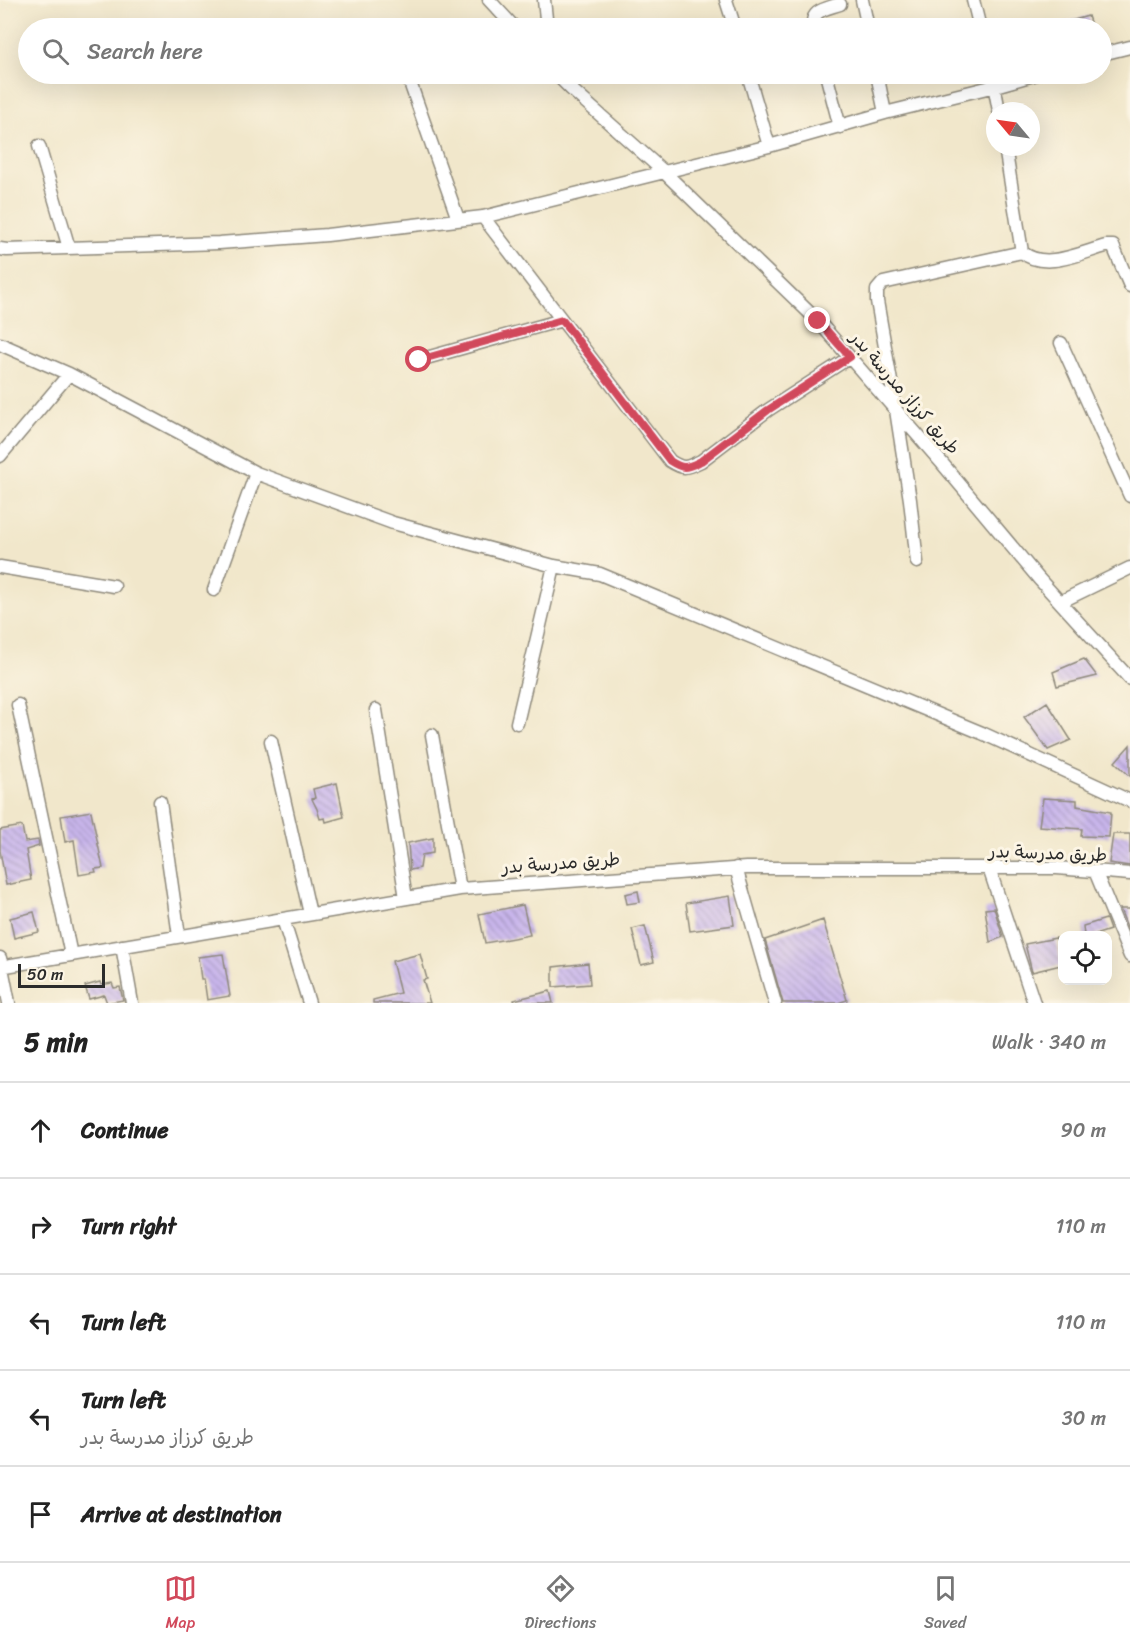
<!DOCTYPE html>
<html lang="en">
<head>
<meta charset="utf-8">
<style>
  :root { --surface:#fff; --page:#f6f6f6; --text:#222; --muted:#767676; --line:#e0e0e0; --accent:#d1495b }
  body { margin:0; font-family:Sriracha,"Playpen Sans Arabic",sans-serif; background:var(--page); color:var(--text) }
  .controls { position:absolute; right:18px; bottom:18px; display:grid; overflow:hidden; border-radius:12px; box-shadow:0 6px 24px #0002 }
  .controls button { width:54px; height:54px; display:grid; place-items:center; padding:0; border:0; border-bottom:2px solid var(--line); background:var(--surface); color:var(--text); font:30px sans-serif }
  .compass { position:absolute; left:986px; top:102px; width:54px; height:54px; border-radius:50%; background:var(--surface); box-shadow:0 6px 24px #0002; rotate:299deg }
  .scale { position:absolute; left:18px; bottom:15px; width:87px; box-sizing:border-box; padding-left:6px; border:3px solid #2b2b2b; border-top:0; font-size:16px; line-height:21px; white-space:nowrap; color:#2b2b2b; -webkit-text-stroke:4px #fcf5e5; paint-order:stroke }
  .stop { position:absolute; width:18px; height:18px; margin:-14px; border:4px solid #d1495b; border-radius:50%; background:#fff }
  .stop.end { background:#d1495b; border-color:#fff; box-shadow:0 2px 6px #0008 }
  .list { margin:0; padding:0; list-style:none }
  h2 { display:flex; justify-content:space-between; align-items:center; height:78px; margin:0; padding:0 24px; font-size:26px }
  h2 small { font-size:20px; font-weight:400; color:var(--muted) }
  .list li { display:grid; grid-template-columns:39px 1fr auto; gap:18px; align-items:center; box-sizing:border-box; height:96px; padding:0 24px; border-top:2px solid var(--line) }
  .list b { display:block; font-size:22px; white-space:nowrap }
  .list p { margin:0; font-size:20px; white-space:nowrap; color:var(--muted) }
  .list em { font-size:20px; font-style:normal; color:var(--muted) }
  .icon { flex:none; width:33px; height:33px; fill:none; stroke:currentColor; stroke-width:2; stroke-linecap:round; stroke-linejoin:round }
  .map { position:relative; flex:none; width:1130px; height:1003px; overflow:hidden }
  .search { position:absolute; background:var(--surface); box-shadow:0 6px 24px #0002; left:18px; right:18px; top:18px; height:66px; display:flex; align-items:center; gap:15px; box-sizing:border-box; padding:0 21px; border-radius:33px; color:var(--muted); font-size:22px }
  .sheet { height:558px; background:var(--surface) }
  nav { display:flex; justify-content:space-around; align-items:center; box-sizing:border-box; height:84px; border-top:2px solid var(--line); background:var(--surface); font-size:16px; color:var(--muted) }
  nav a { display:grid; justify-items:center; gap:3px }
  nav .on { color:var(--accent) }
  .map>svg:first-child { display:block }
  .building { fill:url(#building-back-hatch) }
  .lines { fill:none; stroke-linecap:round; stroke-linejoin:round }
  .minor-casing { stroke:#8e897b; stroke-width:15 }
  .minor { stroke:#fff; stroke-width:12 }
  .route { stroke:#d1495b; stroke-width:8 }
  .labels { text-anchor:middle; stroke-width:6; stroke-linejoin:round; paint-order:stroke }
  .street-label { font-size:18px; fill:#2b2b2b; stroke:#fcf5e5 }
</style>
</head>
<body>
<div class="map">
<svg width="1130" height="1003" viewBox="0 0 1130 1003">
  <defs>
    <pattern id="building-back-hatch" width="6" height="6" patternUnits="userSpaceOnUse" patternTransform="scale(1.5)"><rect width="6" height="6" fill="#c9b6ec"/><path d="M-1 5l2 2M0 0l6 6M5-1l2 2" fill="none" stroke="#a394bf"/></pattern>
  </defs>
  <rect width="100%" height="100%" fill="#fcf5e5"/>
  <filter id="ink" filterUnits="userSpaceOnUse"><feTurbulence type="fractalNoise" baseFrequency=".0167" numOctaves="2"/><feDisplacementMap in="SourceGraphic" scale="12" xChannelSelector="R" yChannelSelector="G"/><feConvolveMatrix kernelMatrix="1 2 1 2 8 2 1 2 1" color-interpolation-filters="sRGB"/></filter>
  <filter id="wash" filterUnits="userSpaceOnUse"><feTurbulence type="fractalNoise" baseFrequency=".008" numOctaves="4" result="noise"/><feDisplacementMap in="SourceGraphic" scale="24" xChannelSelector="R" yChannelSelector="G"/><feGaussianBlur stdDeviation="1.35" result="paint"/><feColorMatrix in="noise" values="0 0 0 0 0 0 0 0 0 0 0 0 0 0 0 0 0 1.4 0 .05"/><feComposite in="paint" operator="in"/></filter>
  <g filter="url(#wash)">
    <rect width="100%" height="100%" fill="#f1e7cb"/>
    <g id="blocks">
      <path class="building" d="M1088,16L1091,25L1077,28H1055L1054,26Z
        M1084,659L1097,676L1057,686L1053,672Z
        M1047,702L1071,740L1048,750L1024,717Z
        M1130,745V776L1115,762Z
        M337,783L344,817L326,822L325,818L320,819L317,809L312,799L315,798L313,789Z
        M1043,798L1077,800V806L1111,812L1109,837L1081,836L1082,829L1039,826Z
        M91,811L103,868L95,869L96,872L79,875L74,840L65,842L61,816Z
        M22,826L25,842L38,840L39,846L26,850L31,880L6,885L0,851V830Z
        M1113,834H1130V866L1109,863Z
        M433,838V853L422,855L420,868L410,870L408,843Z
        M638,891L640,902L627,904L625,894Z
        M730,896L734,925L690,931L686,903Z
        M523,905L530,935L485,943L479,914Z
        M994,908L1003,937L990,942L985,909Z
        M1120,909H1130V934Z
        M34,912L39,932L14,938L10,918Z
        M1106,919L1110,930L1092,936H1084L1083,926Z
        M823,920L847,1000L838,1003H783L765,940Z
        M645,926L654,962L641,965L632,929Z
        M1056,938L1061,965L1032,972L1025,944Z
        M223,954L230,996L207,1000L204,979H201L198,957Z
        M420,954L427,979L423,980L430,1003H373V1000L400,993L392,961Z
        M588,963L590,984L553,987V967Z
        M100,982L101,985L112,983L114,988L120,987L123,1000L107,1003L104,995L89,999L85,986Z
        M550,991L553,1003H515L514,1000Z"/>
    </g>
  </g>
  <g filter="url(#ink)">
    <use href="#blocks" fill-opacity="0" stroke="#8e897b" stroke-width="1.5"/>
    <g class="lines">
      <g class="minor-casing">
        <path id="minor" d="M489,0L515,28
          M544,0L547,28
          M726,0L735,28
          M862,0L868,28
          M973,0L980,28
          M814,28C809,10 826,9 840,4
          M1102,54L1130,47
          M407,74L458,219
          M556,74L571,89L663,171L818,321L941,462L1039,579L1130,679
          M748,74L769,146
          M826,74L840,127
          M877,74L885,113
          M992,74L999,111
          M39,146L69,248
          M1005,147L1022,252C1044,271 1080,253 1106,246H1113L1130,286
          M483,217L670,461C684,470 686,468 701,461L768,410L850,357
          M0,249L7,250L219,243L327,235L483,217L769,146L885,113L995,86L1037,74
          M1061,343L1130,496
          M0,344L69,374L256,473L393,523L554,566L600,574L982,733L1130,801
          M419,360L562,320
          M0,456L69,374
          M917,562L910,500L896,410L877,301V290L883,283L1022,252
          M0,567L114,586
          M214,590L256,473
          M1060,602L1130,568
          M18,705L71,955
          M376,710L406,898
          M517,723L554,566
          M432,735L460,889
          M271,741L310,914
          M160,802L179,936
          M736,868L775,1003
          M989,868L1034,1003
          M1095,871L1130,956
          M283,919L309,1003
          M122,946L132,1003
          M0,958L9,1003
          M0,967L460,889L746,868H1057L1130,874"/>
      </g>
      <use href="#minor" class="minor"/>
    </g>
  </g>
  <g class="lines" filter="url(#ink)">
    <path class="route" d="M419,360L562,320L670,461C684,470 686,468 701,461L768,410L850,357L818,321"/>
  </g>
  <g class="labels">
    <g class="street-label">
      <text transform="translate(905 393) rotate(49)" y="6">طريق كرزاز مدرسة بدر</text>
      <text transform="translate(1048 853) rotate(2)" y="6">طريق مدرسة بدر</text>
      <text transform="translate(561 863) rotate(-4)" y="6">طريق مدرسة بدر</text>
    </g>
  </g>
</svg>
<div class="controls">
<button><svg class="icon" aria-label="locate" viewBox="0 0 24 24"><circle cx="12" cy="12" r="6"/><path d="M12 2v4M12 18v4M2 12h4M18 12h4"/></svg></button>
</div>
<svg class="compass" viewBox="-18 -18 36 36"><path d="M0-13l5 13h-10z" fill="#e53935"/><path d="M0 13l5-13h-10z" fill="#767676"/></svg>
<div class="scale">50 m</div>
<div class="stop" style="left:419px;top:360px"></div>
<div class="stop end" style="left:818px;top:321px"></div>
<div class="search"><svg class="icon" aria-label="search" viewBox="0 0 24 24"><circle cx="10" cy="10" r="6"/><path d="M15 15l6 6"/></svg>Search here</div>
</div>
<section class="sheet">
<h2>5 min<small>Walk · 340 m</small></h2>
<ul class="list">
<li><svg class="icon" aria-label="ahead" viewBox="0 0 24 24"><path d="M12 20V5M6 11l6-6 6 6"/></svg><div><b>Continue</b></div><em>90 m</em></li>
<li><svg class="icon" aria-label="right" viewBox="0 0 24 24"><path d="M7 20v-9h11M14 6l5 5-5 5"/></svg><div><b>Turn right</b></div><em>110 m</em></li>
<li><svg class="icon" aria-label="left" viewBox="0 0 24 24"><path d="M17 20v-9H6M10 6l-5 5 5 5"/></svg><div><b>Turn left</b></div><em>110 m</em></li>
<li><svg class="icon" aria-label="left" viewBox="0 0 24 24"><path d="M17 20v-9H6M10 6l-5 5 5 5"/></svg><div><b>Turn left</b><p>طريق كرزاز مدرسة بدر</p></div><em>30 m</em></li>
<li><svg class="icon" aria-label="arrive" viewBox="0 0 24 24"><path d="M6 21V4h12l-3 4 3 4H6"/></svg><div><b>Arrive at destination</b></div></li>
</ul>
</section>
<nav>
<a class="on"><svg class="icon" aria-label="map" viewBox="0 0 24 24"><path d="M3 6l6-2 6 2 6-2v14l-6 2-6-2-6 2zM9 4v14M15 6v14"/></svg>Map</a>
<a><svg class="icon" aria-label="directions" viewBox="0 0 24 24"><path d="M12 3l9 9-9 9-9-9zM9 14v-3h6M13 9l2 2-2 2"/></svg>Directions</a>
<a><svg class="icon" aria-label="saved" viewBox="0 0 24 24"><path d="M7 4h10v16l-5-4-5 4z"/></svg>Saved</a>
</nav>
</body>
</html>
